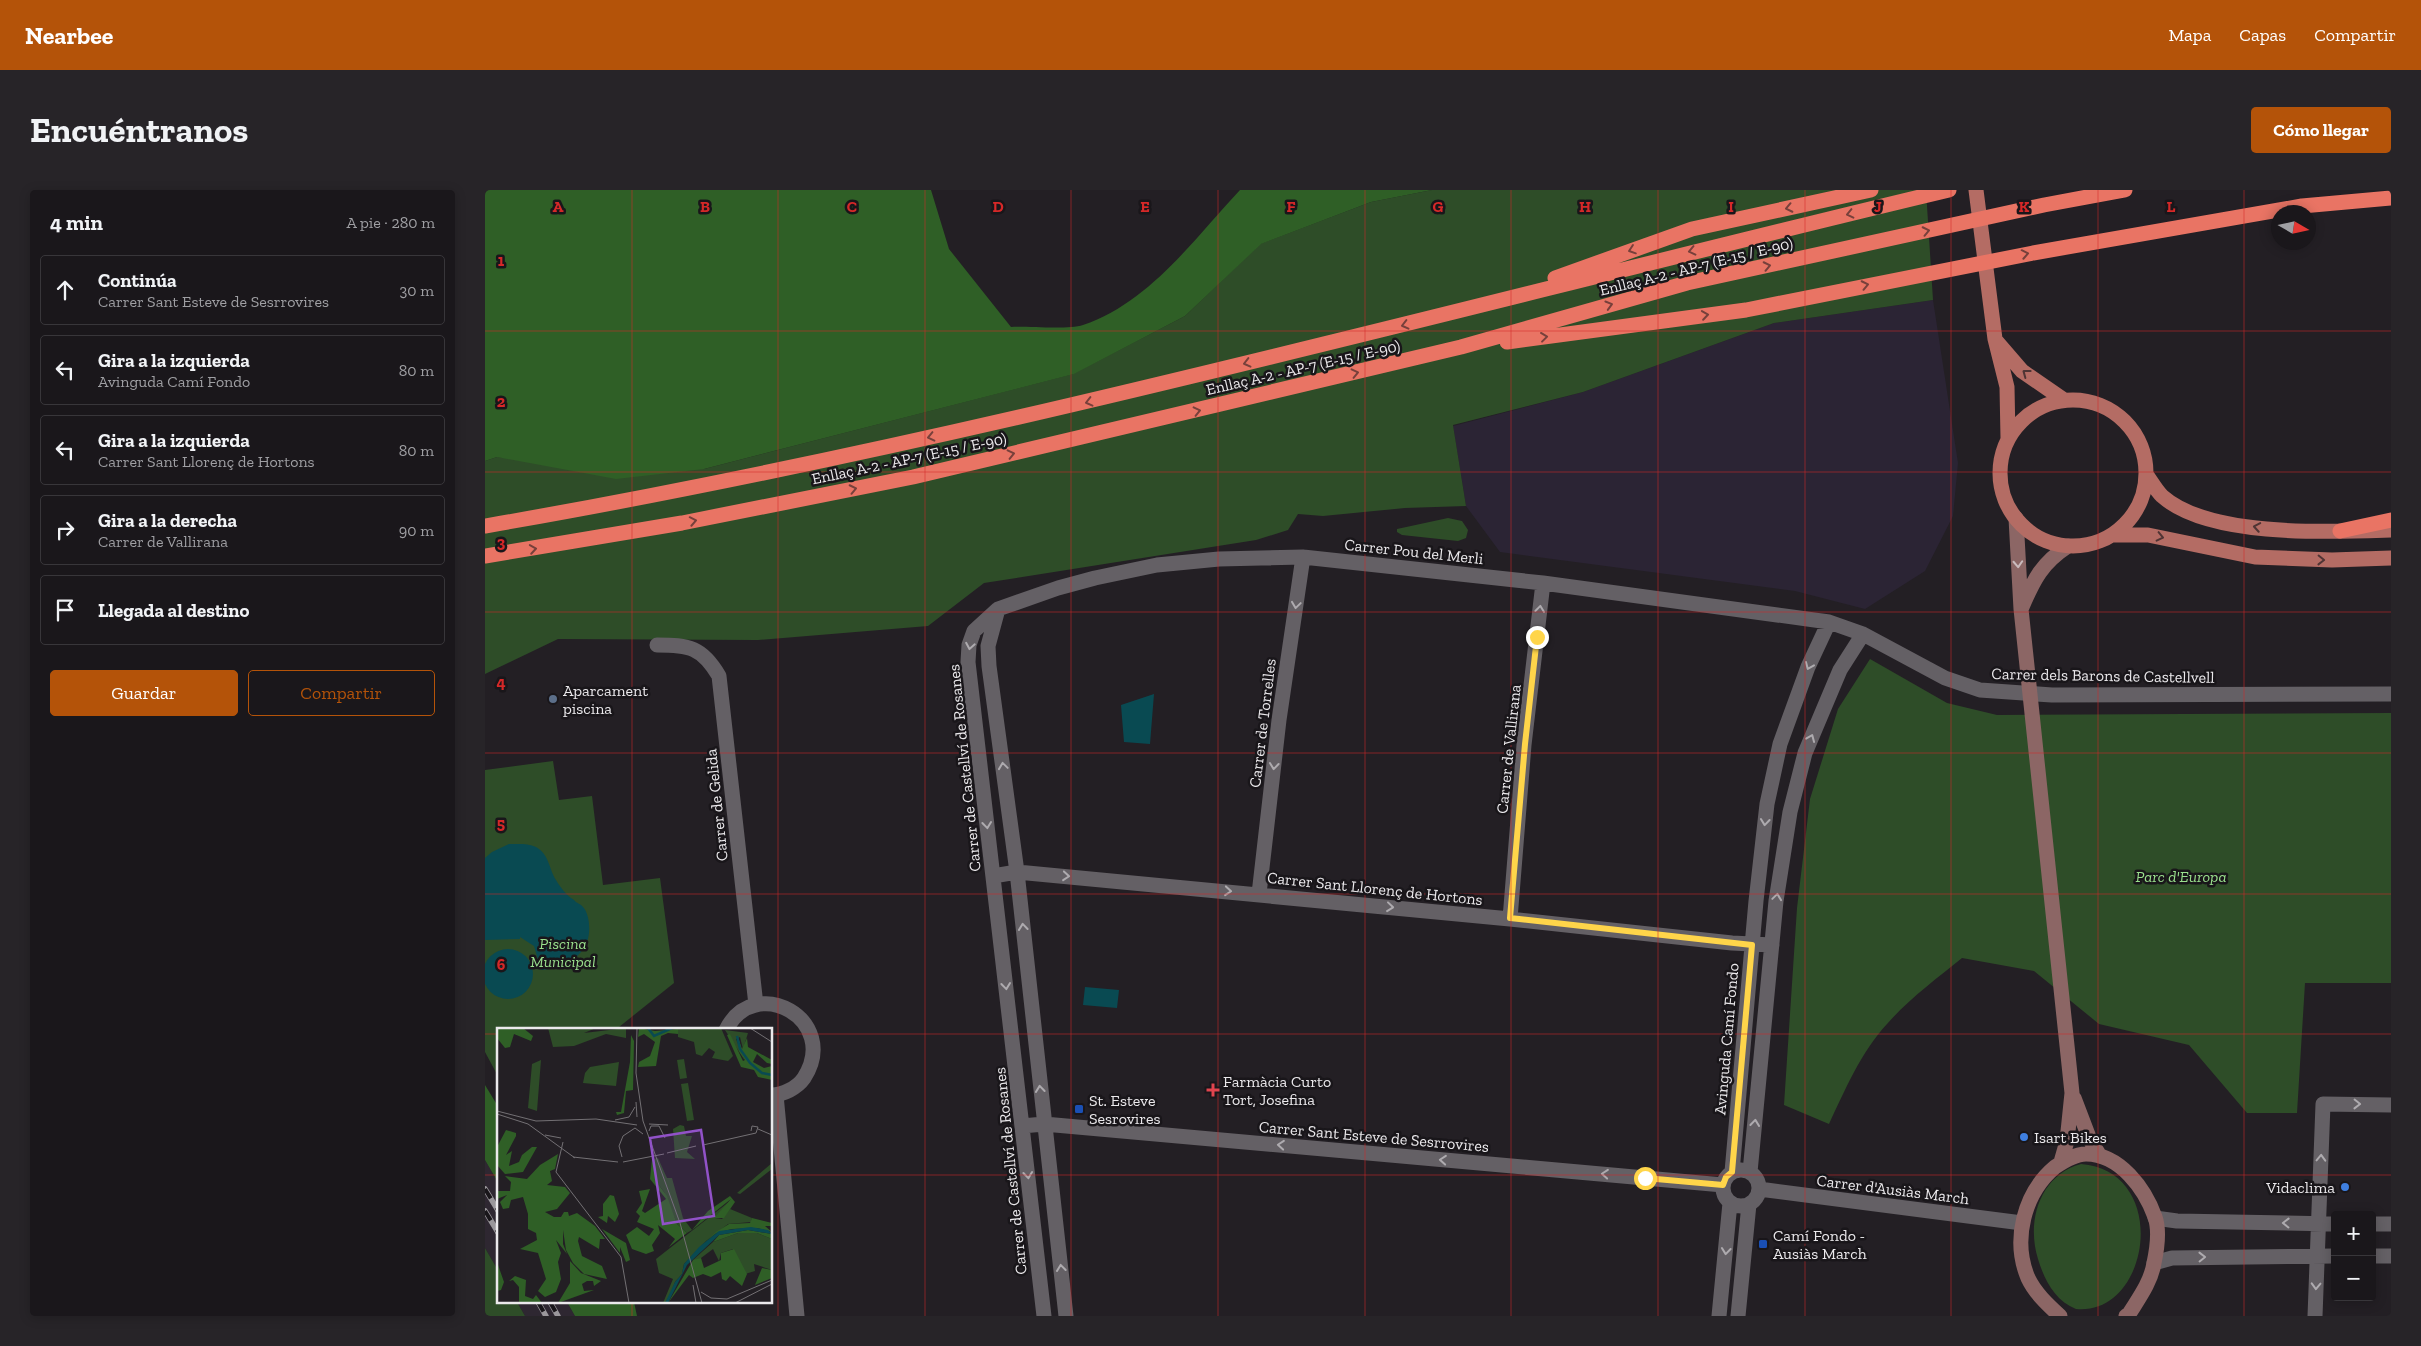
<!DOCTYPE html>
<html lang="es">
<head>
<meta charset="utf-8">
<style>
  :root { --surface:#1a171b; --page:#272428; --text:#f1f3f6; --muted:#9f9fa3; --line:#38363a; --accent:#b45309 }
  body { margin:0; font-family:"Zilla Slab",serif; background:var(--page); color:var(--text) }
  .controls { position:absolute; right:15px; bottom:15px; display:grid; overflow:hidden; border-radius:5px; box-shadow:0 2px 12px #0003 }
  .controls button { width:45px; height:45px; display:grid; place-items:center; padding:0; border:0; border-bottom:1px solid var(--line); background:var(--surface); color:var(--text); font:25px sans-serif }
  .compass { position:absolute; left:1786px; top:15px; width:45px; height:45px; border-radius:50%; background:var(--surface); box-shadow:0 2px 12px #0003; rotate:99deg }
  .stop { position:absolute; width:15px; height:15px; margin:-11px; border:4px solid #ffd54a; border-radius:50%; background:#fff }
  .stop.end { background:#ffd54a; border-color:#fff; box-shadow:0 1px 5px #0008 }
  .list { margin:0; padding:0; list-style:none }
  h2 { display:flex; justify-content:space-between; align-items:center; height:65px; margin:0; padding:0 20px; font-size:21px }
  h2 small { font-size:16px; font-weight:400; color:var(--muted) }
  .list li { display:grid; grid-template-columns:32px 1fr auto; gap:15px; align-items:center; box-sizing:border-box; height:70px; margin:0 10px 10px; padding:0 10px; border:1px solid var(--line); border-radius:5px }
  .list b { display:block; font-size:19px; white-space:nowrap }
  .list p { margin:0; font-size:16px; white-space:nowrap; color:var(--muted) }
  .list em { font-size:16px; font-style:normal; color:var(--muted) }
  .actions { display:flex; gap:10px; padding:15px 20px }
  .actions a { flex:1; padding:11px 0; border:1px solid var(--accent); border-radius:5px; text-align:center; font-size:18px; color:var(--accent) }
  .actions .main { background:var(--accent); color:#fff }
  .icon { flex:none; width:28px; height:28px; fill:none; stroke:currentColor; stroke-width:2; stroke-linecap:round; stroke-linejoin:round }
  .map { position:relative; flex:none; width:1906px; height:1126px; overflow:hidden; border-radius:5px }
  header { display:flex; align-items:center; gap:30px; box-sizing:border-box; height:70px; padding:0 25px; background:var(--accent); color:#fff }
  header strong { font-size:24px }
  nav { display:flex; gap:28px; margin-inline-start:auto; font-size:18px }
  .intro { display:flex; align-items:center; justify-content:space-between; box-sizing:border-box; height:120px; padding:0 30px }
  h1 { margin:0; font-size:35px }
  .button { padding:12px 22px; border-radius:5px; background:var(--accent); color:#fff; font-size:18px; font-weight:700 }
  main { display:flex; gap:30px; padding:0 30px }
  aside { flex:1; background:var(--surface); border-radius:5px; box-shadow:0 2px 12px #0003 }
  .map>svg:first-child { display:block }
  .built { fill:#2e2731 }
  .industrial { fill:#2b2434 }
  .green { fill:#2e4d28 }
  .forest { fill:#2f5f26 }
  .water { fill:#094a52 }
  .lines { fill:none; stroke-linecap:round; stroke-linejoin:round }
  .street { stroke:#646065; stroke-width:15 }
  .secondary { stroke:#8c6665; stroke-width:15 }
  .primary { stroke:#b46c64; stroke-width:15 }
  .highway { stroke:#e97464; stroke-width:15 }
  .rail-casing { stroke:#9a979b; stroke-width:5.5 }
  .rail { stroke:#19161a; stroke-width:4; stroke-dasharray:11; stroke-linecap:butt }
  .oneway { stroke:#77403b }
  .oneway2 { stroke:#4f3434 }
  .oneway3 { stroke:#cabbbd }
  .oneway4 { stroke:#aeabaf }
  .route { stroke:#ffd54a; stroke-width:6 }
  .grid { fill:none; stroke:#d62828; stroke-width:1; stroke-opacity:0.55 }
  .service-dot { fill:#5c6f8a; stroke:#19161a; stroke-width:2 }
  .health-dot { fill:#e0444e; stroke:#19161a; stroke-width:2 }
  .transit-dot { fill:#1a4fb4; stroke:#19161a; stroke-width:2 }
  .shop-dot { fill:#3f7fe0; stroke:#19161a; stroke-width:2 }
  .labels { text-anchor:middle; stroke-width:5; stroke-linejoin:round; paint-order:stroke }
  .street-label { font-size:16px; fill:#ebe9ec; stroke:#19161a }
  .poi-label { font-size:16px; fill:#ebe9ec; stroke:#19161a; text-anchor:start }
  .park-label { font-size:16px; font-style:italic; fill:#9ae08d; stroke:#19161a }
  .inset-river { fill:none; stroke:#094a52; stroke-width:2.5 }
  .inset-road { fill:none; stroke:#737074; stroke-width:1 }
  .view { fill:#9152c8; fill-opacity:0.15; stroke:#9152c8; stroke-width:2.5 }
  .inset-edge { fill:none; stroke:#ebe9ec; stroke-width:2.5 }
  .grid-label { font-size:16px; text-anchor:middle; font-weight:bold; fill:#d62828; stroke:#19161a; stroke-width:5; stroke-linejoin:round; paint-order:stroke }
</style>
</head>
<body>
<header>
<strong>Nearbee</strong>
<nav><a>Mapa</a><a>Capas</a><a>Compartir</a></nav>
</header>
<div class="intro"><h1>Encuéntranos</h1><a class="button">Cómo llegar</a></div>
<main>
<aside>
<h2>4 min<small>A pie · 280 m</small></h2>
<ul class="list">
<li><svg class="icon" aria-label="ahead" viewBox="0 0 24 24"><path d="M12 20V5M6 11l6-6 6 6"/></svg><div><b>Continúa</b><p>Carrer Sant Esteve de Sesrrovires</p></div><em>30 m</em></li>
<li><svg class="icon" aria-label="left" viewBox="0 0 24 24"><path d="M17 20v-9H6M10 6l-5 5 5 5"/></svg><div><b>Gira a la izquierda</b><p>Avinguda Camí Fondo</p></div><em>80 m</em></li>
<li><svg class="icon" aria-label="left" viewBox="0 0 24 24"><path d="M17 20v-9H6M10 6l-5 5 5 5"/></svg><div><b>Gira a la izquierda</b><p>Carrer Sant Llorenç de Hortons</p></div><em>80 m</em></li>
<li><svg class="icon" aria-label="right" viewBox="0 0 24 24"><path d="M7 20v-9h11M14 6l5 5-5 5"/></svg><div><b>Gira a la derecha</b><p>Carrer de Vallirana</p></div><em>90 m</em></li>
<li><svg class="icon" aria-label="arrive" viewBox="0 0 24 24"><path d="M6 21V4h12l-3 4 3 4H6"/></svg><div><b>Llegada al destino</b></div></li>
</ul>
<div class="actions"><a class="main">Guardar</a><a>Compartir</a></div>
</aside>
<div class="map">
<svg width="1906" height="1126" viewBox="0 0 1906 1126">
  <rect width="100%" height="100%" fill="#231f24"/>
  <path class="built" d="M0,970L14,994V1082L0,1058Z
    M32,1112H82L90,1126H40Z"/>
  <path class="industrial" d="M1448,110L1473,273L1468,326L1440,381L1380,419L1310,401L1015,362L981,316L968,236L1098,202L1289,133Z"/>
  <path class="green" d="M947,0H1441L1448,110L1289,133L1098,202L968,235L981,316L920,318L838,326L813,324L803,340L771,350L499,393L443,436L273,450L73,449L0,484V271L12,267L219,279L588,184L700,126L775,54L886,12Z
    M963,328L977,331L983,340L981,348L973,351L917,345L912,342V339Z
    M1385,469L1462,513L1512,525L1906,523V793H1820L1812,923H1762L1704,855L1614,834L1549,781L1477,768C1451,789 1424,809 1402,834C1376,862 1360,900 1344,934L1299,915L1312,718L1325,609L1353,519Z
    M68,571L74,610L107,606L118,695L175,688L189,793L134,837V840H14V888L0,862V580Z
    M1596,974C1686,981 1666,1126 1591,1119C1570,1111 1559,1089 1553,1069C1541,1031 1555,985 1596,974Z
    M0,1058L14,1082V1112H32L40,1126H0Z"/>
  <path class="forest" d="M0,0H446L464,59L526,137C543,136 583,140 598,135C664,113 709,49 755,0H947L886,12L776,54L700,126L589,184L219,279L131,289L12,267L0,271Z
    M0,895L14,918V994L0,970Z
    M82,1112H149L152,1126H90Z"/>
  <path class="water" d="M669,504L665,554L639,552L636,515Z
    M24,654C33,654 43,653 51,657C64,664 64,679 71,690C75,697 82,706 89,710C91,713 96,714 98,717C102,721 104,730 104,735C107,763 81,779 56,780L49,756L35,747V749L0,750V668L7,662Z
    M-2 784a25 25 0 1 1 50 0a25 25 0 1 1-50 0Z
    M600,797L634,800L632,818L598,815Z"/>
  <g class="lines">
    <path class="street" d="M513,419L503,456L504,476L532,682L581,1126
      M172,455C204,455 217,457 234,486L271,815
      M508,686L532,682L1025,729L1247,753L1287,755
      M774,704L794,530L818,367
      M1025,729L1039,555L1058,393
      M241,840C270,782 356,830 319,888C312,898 298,905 286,905
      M291,905L312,1126
      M537,936L559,934L1238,995
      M1238 998a18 18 0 1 1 36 0a18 18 0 1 1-36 0Z
      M1247,982L1271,711L1282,614L1295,554L1323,477L1344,432
      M1265,982L1291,711L1305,622L1320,563L1355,480L1378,444
      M1274,999L1537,1033
      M1670,1028L1692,1031L1850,1034
      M1887,1034H1906
      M1887,1066H1906
      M1669,1073L1687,1068L1850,1066
      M559,1126L483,472L484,455L489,441L513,419L573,398L610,388L672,375L734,369L818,367L1058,393L1344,432L1378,444L1460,488L1495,500L1567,505L1906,504
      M1234,1126L1245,1013
      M1253,1126L1264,1014
      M1830,1126L1838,914L1906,915"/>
    <path class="secondary" d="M1531,328L1536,419L1587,903L1582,951L1576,972
      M1537,417C1549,389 1557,373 1583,356
      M1589,908L1605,950L1615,966
      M1575,1126C1563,1115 1550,1103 1543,1088C1527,1050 1539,1003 1570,977C1579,971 1590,964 1601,964C1635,964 1660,999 1670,1027C1675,1041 1672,1059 1669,1073C1666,1092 1654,1108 1644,1124L1641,1126"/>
    <path class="primary" d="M1491,0L1510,149L1522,197L1523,248
      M1512,152L1537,181L1579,210
      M1515 283a73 73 0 1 1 146 0a73 73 0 1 1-146 0Z
      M1661,284C1666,291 1671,300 1677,306C1724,348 1846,342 1906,340
      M1627,345H1663L1770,367L1847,370L1906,368"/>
    <path class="highway" d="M1070,88L1207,39L1386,0
      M1022,152L1261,120L1548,63L1817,16L1906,8
      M0,336C494,251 977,116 1464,0
      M1855,341L1906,330
      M0,366L197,333L428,287L976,157L1202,93L1559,15L1640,0"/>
    <g class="rail-casing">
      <path id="rail" d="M0,999L14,1022
        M0,1021L14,1044
        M53,1112L61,1126
        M65,1112L73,1126"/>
    </g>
    <use href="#rail" class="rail"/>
  </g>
  <defs><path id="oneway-chevron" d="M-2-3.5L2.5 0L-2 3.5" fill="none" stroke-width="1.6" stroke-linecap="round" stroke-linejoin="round" transform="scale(1.25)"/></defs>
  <g class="oneway">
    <use href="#oneway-chevron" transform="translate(1304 18) rotate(168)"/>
    <use href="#oneway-chevron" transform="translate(1365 24) rotate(167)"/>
    <use href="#oneway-chevron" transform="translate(1441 41) rotate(-12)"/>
    <use href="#oneway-chevron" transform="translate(1147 60) rotate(161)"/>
    <use href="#oneway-chevron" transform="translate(1207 61) rotate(167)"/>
    <use href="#oneway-chevron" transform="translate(1540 64) rotate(-11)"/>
    <use href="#oneway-chevron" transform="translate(1282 76) rotate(-12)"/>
    <use href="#oneway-chevron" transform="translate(1380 95) rotate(-12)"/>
    <use href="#oneway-chevron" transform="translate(1124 115) rotate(-16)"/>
    <use href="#oneway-chevron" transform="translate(1220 125) rotate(-8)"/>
    <use href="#oneway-chevron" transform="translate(920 135) rotate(166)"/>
    <use href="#oneway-chevron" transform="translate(1059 147) rotate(-7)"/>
    <use href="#oneway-chevron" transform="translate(762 173) rotate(166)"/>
    <use href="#oneway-chevron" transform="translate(870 183) rotate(-13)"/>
    <use href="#oneway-chevron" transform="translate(604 212) rotate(166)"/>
    <use href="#oneway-chevron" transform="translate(712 221) rotate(-13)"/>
    <use href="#oneway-chevron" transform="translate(446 247) rotate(167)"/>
    <use href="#oneway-chevron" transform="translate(526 264) rotate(-13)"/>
    <use href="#oneway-chevron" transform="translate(368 299) rotate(-12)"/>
    <use href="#oneway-chevron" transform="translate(208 331) rotate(-11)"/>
    <use href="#oneway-chevron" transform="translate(48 359) rotate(-9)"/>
  </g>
  <g class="oneway2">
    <use href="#oneway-chevron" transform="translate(1541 183) rotate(-143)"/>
    <use href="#oneway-chevron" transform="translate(1772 337) rotate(-170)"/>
    <use href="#oneway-chevron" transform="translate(1675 347) rotate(13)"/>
    <use href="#oneway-chevron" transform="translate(1836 370) rotate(1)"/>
  </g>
  <use class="oneway3" href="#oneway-chevron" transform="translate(1533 374) rotate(87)"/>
  <g class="oneway4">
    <use href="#oneway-chevron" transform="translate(811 415) rotate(98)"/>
    <use href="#oneway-chevron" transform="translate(1055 419) rotate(-83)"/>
    <use href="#oneway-chevron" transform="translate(485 456) rotate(100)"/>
    <use href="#oneway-chevron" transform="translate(1324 476) rotate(113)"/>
    <use href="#oneway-chevron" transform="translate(1326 548) rotate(-67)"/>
    <use href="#oneway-chevron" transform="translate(518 576) rotate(-98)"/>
    <use href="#oneway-chevron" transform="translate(789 576) rotate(96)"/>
    <use href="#oneway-chevron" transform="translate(1280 632) rotate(96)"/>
    <use href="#oneway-chevron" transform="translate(502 635) rotate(83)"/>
    <use href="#oneway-chevron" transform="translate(581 686) rotate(5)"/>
    <use href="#oneway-chevron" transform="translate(743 701) rotate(5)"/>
    <use href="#oneway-chevron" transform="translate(1292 707) rotate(-82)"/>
    <use href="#oneway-chevron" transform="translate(905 717) rotate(6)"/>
    <use href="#oneway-chevron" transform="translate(538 737) rotate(-96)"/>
    <use href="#oneway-chevron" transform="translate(521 796) rotate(83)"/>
    <use href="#oneway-chevron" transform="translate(555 899) rotate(-96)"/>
    <use href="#oneway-chevron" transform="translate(1872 914) rotate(1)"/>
    <use href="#oneway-chevron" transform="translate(1270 933) rotate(-84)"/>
    <use href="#oneway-chevron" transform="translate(796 955) rotate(-175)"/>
    <use href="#oneway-chevron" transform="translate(1836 968) rotate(-88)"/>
    <use href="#oneway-chevron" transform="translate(958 970) rotate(-175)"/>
    <use href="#oneway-chevron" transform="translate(1120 984) rotate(-175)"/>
    <use href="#oneway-chevron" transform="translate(543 985) rotate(84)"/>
    <use href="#oneway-chevron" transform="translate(1801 1033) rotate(-179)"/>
    <use href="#oneway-chevron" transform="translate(1241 1061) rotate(96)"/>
    <use href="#oneway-chevron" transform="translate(1717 1067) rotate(-1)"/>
    <use href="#oneway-chevron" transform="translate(576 1078) rotate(-97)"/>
    <use href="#oneway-chevron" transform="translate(1831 1096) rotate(92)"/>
  </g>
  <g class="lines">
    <path class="route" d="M1052,447L1040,554L1025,728L1267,755L1247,982L1241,987L1238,995L1160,988"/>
  </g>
  <path class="grid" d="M147,0V840M293,0V1126M440,0V1126M586,0V1126M733,0V1126M880,0V1126M1026,0V1126M1173,0V1126M1320,0V1126M1466,0V1126M1613,0V1126M1759,0V1126M0,141H1906M0,282H1906M0,422H1906M0,563H1906M0,704H1906M0,844H14M286,844H1906M0,985H14M286,985H1906M147,1112V1126"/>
  <circle class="service-dot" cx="68" cy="509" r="5"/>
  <path class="health-dot" d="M725.5 892.5h5v5h5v5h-5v5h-5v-5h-5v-5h5z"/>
  <g class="transit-dot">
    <rect x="589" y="914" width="10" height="10" rx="2.5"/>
    <rect x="1273" y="1049" width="10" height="10" rx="2.5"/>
  </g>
  <g class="shop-dot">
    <circle cx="1539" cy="947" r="5"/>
    <circle cx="1860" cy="997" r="5"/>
  </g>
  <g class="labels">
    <g class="street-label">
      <text transform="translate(1211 76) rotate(-14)" y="6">Enllaç A-2 - AP-7 (E-15 / E-90)</text>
      <text transform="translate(818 177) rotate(-13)" y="6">Enllaç A-2 - AP-7 (E-15 / E-90)</text>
      <text transform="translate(424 268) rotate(-12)" y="6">Enllaç A-2 - AP-7 (E-15 / E-90)</text>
      <text transform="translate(929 361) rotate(6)" y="6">Carrer Pou del Merli</text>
      <text transform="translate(1618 485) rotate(1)" y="6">Carrer dels Barons de Castellvell</text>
      <text transform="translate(777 533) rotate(-83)" y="6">Carrer de Torrelles</text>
      <text transform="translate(1023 559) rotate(-84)" y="6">Carrer de Vallirana</text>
      <text transform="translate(479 578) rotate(-96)" y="6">Carrer de Castellví de Rosanes</text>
      <text transform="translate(231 615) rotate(-96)" y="6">Carrer de Gelida</text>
      <text transform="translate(890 698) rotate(6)" y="6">Carrer Sant Llorenç de Hortons</text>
      <text transform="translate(1241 849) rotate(-85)" y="6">Avinguda Camí Fondo</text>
      <text transform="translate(889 946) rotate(5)" y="6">Carrer Sant Esteve de Sesrrovires</text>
      <text transform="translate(525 981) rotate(-96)" y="6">Carrer de Castellví de Rosanes</text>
      <text transform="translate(1408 999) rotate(7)" y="6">Carrer d'Ausiàs March</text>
    </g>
    <g class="poi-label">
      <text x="78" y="506">Aparcament<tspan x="78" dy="18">piscina</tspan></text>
      <text x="738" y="897">Farmàcia Curto<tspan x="738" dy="18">Tort, Josefina</tspan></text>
      <text x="604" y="916">St. Esteve<tspan x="604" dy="18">Sesrovires</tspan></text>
      <text x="1549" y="953">Isart Bikes</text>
      <text x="1850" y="1003" text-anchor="end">Vidaclima</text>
      <text x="1288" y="1051">Camí Fondo -<tspan x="1288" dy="18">Ausiàs March</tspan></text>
    </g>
    <g class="park-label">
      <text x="1696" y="692">Parc d'Europa</text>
      <text x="78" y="759">Piscina<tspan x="78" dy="18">Municipal</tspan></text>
    </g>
  </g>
  <g transform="translate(12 838)">
    <rect width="275" height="275" fill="#231f24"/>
    <path d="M51,0H99L87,5L129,0V10L109,6L77,18L56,19ZM179,0H224L236,28L231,33L215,30L218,24L212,20L205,28L199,26L197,14L181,9V1ZM228,2L251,5L246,21L243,9L239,11L248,33ZM187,31L190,50L183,51L180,32ZM44,32L40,83L31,80L35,36ZM122,34L119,58L86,55L88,45L93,39ZM191,55L197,92L190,93L184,56ZM183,97L187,98L189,108H195L190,124L198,131L178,130L176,101ZM161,130L170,150H175L186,190L195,202L190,205L180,196L167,164L161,156L155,131ZM275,135V141L243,166L240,165ZM233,173L218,190L225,191L233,181L255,190L254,194L231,196L209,213L187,236L185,246L178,254L174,265L168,275H166L176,251L162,245L159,231ZM241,205H260L275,211V242L257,236L258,243L248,246L236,221L224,225L222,233L216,221L200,233L196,232L216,214Z" fill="#2e4d28"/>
    <path d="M0,0H26L36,8L34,13L17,6L13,19L8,20L0,10ZM142,0L158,3L181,1V6L171,5L164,8L159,38L141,39L142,34L153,28L158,14L147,6L141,9ZM233,6L246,33L248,32L242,23L241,9L245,21L250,10L251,19L275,32V36L270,35L260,26L256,34L267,40L275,38V52L261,49L257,42L244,39L230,7ZM134,7L137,13L136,62L129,63L127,85L120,87L119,84H124L133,34ZM9,102L19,105V108L9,127L15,123L12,138L22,134L25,127L35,119H40L26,144L8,146L0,137V119ZM61,126L58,141L53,143L55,153L50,157L68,159L73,165L60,181L48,184L57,189H64L67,184H71L72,188L80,185L98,198L108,211H103L102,221L82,209L81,213L85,228L105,238L110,251L87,246L76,235L69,222L66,202V216L70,226L59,212L64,225L61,234L64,251L59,264L48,269L41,263L49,251L41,225L23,221L40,212L39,205L31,201V186L26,169L14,172L12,180L6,181L3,174L10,167L0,171V163H13L14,154L8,148L30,151L43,137ZM155,131L161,156L170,168L180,196L190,205L172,219L178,211L161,197L163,205L155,217L157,223L149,226L135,221L129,207L140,199L152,208L157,201L140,194L143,188L139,184L145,175L142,163L153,161L145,183L148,185L169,171L153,151ZM113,167L117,168L122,186L118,194L111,188L110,195L101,189L106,188V176ZM233,168L238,174L227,190H217L234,171L195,202L211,183ZM255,190L275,195V198H268L275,204L260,200L235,201L219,205L206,216L219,204L232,196L253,195ZM105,201L129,215L133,232L129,234L123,219V225ZM251,202L275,206V211L260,205H241L216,214L222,207ZM237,221L250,246L245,258L233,248L229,253L225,251L224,244L214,249L206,246L196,250L192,247L171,275L196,232L204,230L207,240L224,232V225ZM73,233L84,245L104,253L97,258L96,253H90L85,256L87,263L97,262L61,275L73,255ZM0,234L7,254L4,262L0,263ZM265,240L275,242V250L258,257ZM18,248L29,252L28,268L36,271L39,267L45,275H22V259L16,252L12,253Z" fill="#2f5f26"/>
    <path d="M254,199L271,202L275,206L251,202L222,207L190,237L171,275H168L178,254L185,246L187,236L202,219L222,203Z" fill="#094a52"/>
    <path class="inset-river" d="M151,0L157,8L175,0M240,8L243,21L253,35L265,45L275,47"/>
    <path class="inset-road" d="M140,0L139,45L146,93L183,195L205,275M253,0L275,14M139,74L140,89M0,83L39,93L99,91L140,97M0,86L31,96L78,130M118,92L132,89L138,79M152,96L171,97M261,101L275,107M152,103L154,98H162L168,110M48,107L64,110M66,114L59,144L124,229L132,275M206,117L259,105L261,99L255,98L254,103M170,125L199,118M76,129L121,134M125,129L122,118L126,108L138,100L146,106M126,134L167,126M196,257L199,275M204,264L214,270L230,271L275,252M238,275L275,256"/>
    <path class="view" d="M204,102L217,188L166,196L153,110Z"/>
    <rect width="275" height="275" class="inset-edge"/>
  </g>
  <g class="grid-label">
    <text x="73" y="22">A</text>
    <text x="220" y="22">B</text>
    <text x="367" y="22">C</text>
    <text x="513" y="22">D</text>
    <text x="660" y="22">E</text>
    <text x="806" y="22">F</text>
    <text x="953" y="22">G</text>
    <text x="1100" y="22">H</text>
    <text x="1246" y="22">I</text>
    <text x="1393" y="22">J</text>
    <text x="1539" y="22">K</text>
    <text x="1686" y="22">L</text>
    <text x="16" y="76">1</text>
    <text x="16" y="217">2</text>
    <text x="16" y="358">3</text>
    <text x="16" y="498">4</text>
    <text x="16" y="639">5</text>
    <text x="16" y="780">6</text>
  </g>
</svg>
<div class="controls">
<button>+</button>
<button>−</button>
</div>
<svg class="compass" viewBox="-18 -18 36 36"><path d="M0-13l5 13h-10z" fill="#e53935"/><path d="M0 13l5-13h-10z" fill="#9f9fa3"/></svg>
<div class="stop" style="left:1160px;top:988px"></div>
<div class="stop end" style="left:1052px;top:447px"></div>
</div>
</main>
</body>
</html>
